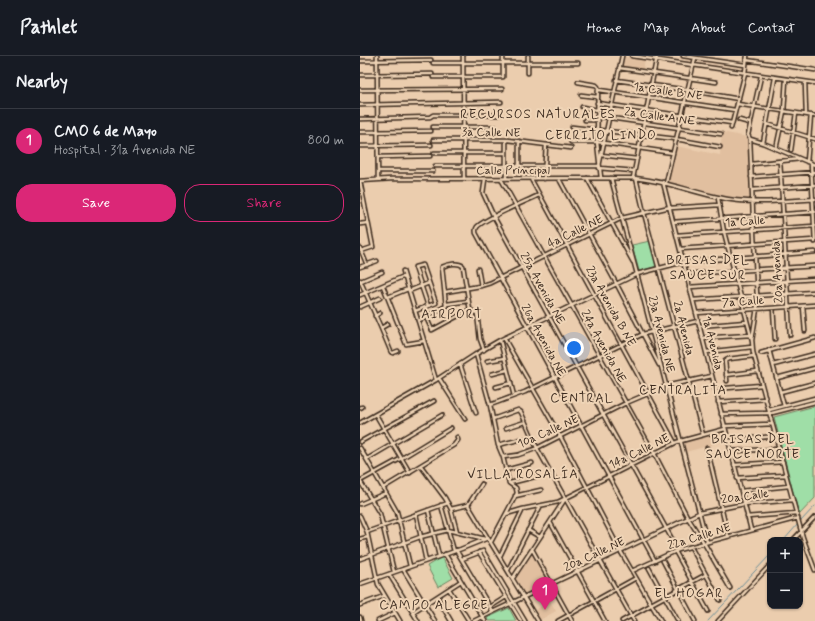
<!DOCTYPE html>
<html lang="en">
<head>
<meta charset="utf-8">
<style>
  :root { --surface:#171b24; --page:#242831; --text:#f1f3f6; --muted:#9ea1a6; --line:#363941; --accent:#db2777 }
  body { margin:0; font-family:Mynerve,sans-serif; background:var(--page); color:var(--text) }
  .controls { position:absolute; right:12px; bottom:12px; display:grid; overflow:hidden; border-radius:8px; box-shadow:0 1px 3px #0004 }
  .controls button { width:36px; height:36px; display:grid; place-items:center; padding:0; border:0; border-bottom:1px solid var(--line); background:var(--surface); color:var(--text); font:20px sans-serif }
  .you { position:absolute; left:214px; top:292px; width:14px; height:14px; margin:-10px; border:3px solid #fff; border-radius:50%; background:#1a73e8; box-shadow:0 0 0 6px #1a73e833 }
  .badge { display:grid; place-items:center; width:26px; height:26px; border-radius:50%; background:var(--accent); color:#fff; font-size:13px; font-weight:700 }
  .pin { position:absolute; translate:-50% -33px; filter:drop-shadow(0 1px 2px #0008) }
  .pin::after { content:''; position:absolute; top:21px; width:14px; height:12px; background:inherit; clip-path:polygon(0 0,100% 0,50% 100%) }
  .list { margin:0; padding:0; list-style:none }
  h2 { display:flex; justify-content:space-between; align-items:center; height:52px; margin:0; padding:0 16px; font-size:17px }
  h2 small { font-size:13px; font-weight:400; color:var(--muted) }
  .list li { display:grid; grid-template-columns:26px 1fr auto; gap:12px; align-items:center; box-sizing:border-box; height:64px; padding:0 16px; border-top:1px solid var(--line) }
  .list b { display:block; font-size:15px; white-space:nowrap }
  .list p { margin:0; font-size:13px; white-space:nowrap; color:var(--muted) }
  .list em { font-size:13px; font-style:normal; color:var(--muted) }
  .actions { display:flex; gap:8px; padding:12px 16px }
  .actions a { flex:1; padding:9px 0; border:1px solid var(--accent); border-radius:16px; text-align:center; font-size:14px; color:var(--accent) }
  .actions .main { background:var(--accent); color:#fff }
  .map { position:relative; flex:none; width:455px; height:565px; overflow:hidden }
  header { display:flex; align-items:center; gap:24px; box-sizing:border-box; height:56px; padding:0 20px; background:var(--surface); border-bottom:1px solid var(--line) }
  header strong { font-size:19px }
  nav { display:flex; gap:22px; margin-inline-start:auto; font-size:14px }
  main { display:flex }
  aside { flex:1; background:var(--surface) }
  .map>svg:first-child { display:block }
  .built { fill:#e1bf9f }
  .green { fill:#9fdea7; stroke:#6d8462 }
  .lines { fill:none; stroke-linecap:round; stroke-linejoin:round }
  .stream { stroke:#698d98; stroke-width:1 }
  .minor-casing { stroke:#3b2a1e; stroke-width:5.5 }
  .minor { stroke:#efd4b6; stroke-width:2.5 }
  .labels { text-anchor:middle; stroke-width:4; stroke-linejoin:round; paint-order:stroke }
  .street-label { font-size:12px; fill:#3b2a1e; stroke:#efd4b6 }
  .neighbourhood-label { font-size:13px; letter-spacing:1px; fill:#3b2a1e; stroke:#efd4b6 }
</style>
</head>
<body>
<header>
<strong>Pathlet</strong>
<nav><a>Home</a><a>Map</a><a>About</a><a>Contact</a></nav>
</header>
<main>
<aside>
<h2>Nearby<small></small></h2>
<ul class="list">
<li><span class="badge">1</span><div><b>CMO 6 de Mayo</b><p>Hospital · 31a Avenida NE</p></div><em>800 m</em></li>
</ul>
<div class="actions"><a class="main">Save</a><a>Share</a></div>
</aside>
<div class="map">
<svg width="455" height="565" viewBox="0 0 455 565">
  <rect width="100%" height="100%" fill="#ebcdae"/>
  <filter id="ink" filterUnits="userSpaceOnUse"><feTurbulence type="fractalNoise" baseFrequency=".025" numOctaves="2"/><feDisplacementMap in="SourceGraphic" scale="8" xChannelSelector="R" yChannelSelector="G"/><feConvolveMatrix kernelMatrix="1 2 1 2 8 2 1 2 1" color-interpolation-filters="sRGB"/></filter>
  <g filter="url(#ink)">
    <path class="built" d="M262,0L285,3L283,14L261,11Z
      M362,76L387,81L388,85L391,145L359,139L308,126L316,90L360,99Z
      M364,374L366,385L326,396L324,385Z
      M172,497L190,527L166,539L155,521Z
      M190,545L196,555L180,564L175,554Z"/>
    <path class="green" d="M290,185L297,210L279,215L272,189Z
      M455,350V442L439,459L414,361Z
      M82,501L93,522L78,531L67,510Z
      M149,552L156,565H129L127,562Z"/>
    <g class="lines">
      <path class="stream" d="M440,466L455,450
        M424,484L438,468
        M348,565L410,499"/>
      <g class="minor-casing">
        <path id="minor" d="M17,0L18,124
          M103,0L104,123
          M272,0L455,27
          M323,0L385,9
          M386,4L455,14
          M0,5L71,4
          M73,7H218
          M259,12L356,26
          M168,17V0
          M0,19L72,18
          M401,20L388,79L390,83L393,160L397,240V252L392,284L393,296L443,482L455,514
          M73,21H143V0
          M256,24L327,34L379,43
          M218,26L236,29L238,31L237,86L241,122
          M445,26L446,58
          M0,34L142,33
          M239,34L375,54
          M221,39L238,41
          M237,47L372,67
          M377,48L455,60
          M0,49L141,46
          M222,51L237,54
          M237,60L361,78
          M0,63L70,61L73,59H138
          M225,64H237
          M379,64L390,67
          M407,68L455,83
          M73,71H135
          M212,71L316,83L360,91
          M371,72L385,17L387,0
          M0,76L71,75
          M390,83L403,87L455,109
          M73,84H148L211,92
          M146,84V123
          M211,86H237L313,97
          M403,87L415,22
          M0,90L71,89
          M416,93L424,55L426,23
          M431,94L436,57
          M74,97H146
          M241,99L277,103
          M18,101L70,100
          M420,105L430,279
          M447,106L451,59
          M451,107L455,186
          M391,108L440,103
          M75,110H239L262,0
          M159,110V85
          M239,112L274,115
          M18,115H73
          M391,121L455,116
          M227,122L273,206
          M251,122L277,218L347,486
          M273,122L297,0
          M276,122L284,157L343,379
          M125,123L123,137L134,161L318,494
          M141,123L294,397L328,462L344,487L370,532
          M171,123L315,387
          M184,123L186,89
          M199,123L256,227L299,309
          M0,125L31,123L273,122C302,124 329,135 357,141C390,149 422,145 455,143
          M0,125L13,191L1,195
          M303,126L391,474
          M306,127L335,2
          M392,134L455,129
          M179,139C167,145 123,163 117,171C115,174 116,174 116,177L295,505
          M358,142L364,176L392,284
          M310,152L359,149
          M313,166L455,156
          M0,168L8,167
          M317,179L455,170
          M0,192L7,209
          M320,193L455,184
          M0,211L17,205
          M118,213L121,230
          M43,215L76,324
          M326,218L455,210
          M0,224L21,272L28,268
          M1,225L22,216
          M23,230L46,288L64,285
          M329,231L455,223
          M49,235L69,227
          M85,236L120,230L130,227L262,162L310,151
          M0,239L42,221L45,222
          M28,241L48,233
          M333,244L455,236
          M87,248L108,245
          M443,250L445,275
          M0,251L20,242
          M413,252L415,283
          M110,254L117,257L120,283L124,294
          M55,255L76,247L63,209L55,211L68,250
          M336,257L455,249
          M15,260L20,257
          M66,261L72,274L109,254
          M58,265L86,250L82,211C88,208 98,206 103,210L110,254
          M339,270L387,266
          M21,272L31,296L33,297L38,295
          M144,282L200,380L261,496L301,565
          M342,282L390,279
          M140,284L154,340
          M409,294L424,350
          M346,296L392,291
          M401,297L455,282
          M116,298L130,349L138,389L143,401L149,427L156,432L157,437L131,486
          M127,305L144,302
          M100,308L116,357
          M413,309L455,298
          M132,318L147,314
          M366,319L398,315
          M79,322L105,363
          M417,322L455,312
          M367,325L365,305L368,303L394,300
          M136,331L151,327
          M355,333L402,329
          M420,336L455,327
          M358,346L406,343
          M130,349L165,336L283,278L338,265
          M0,352L2,351
          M409,354L455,342
          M361,358L412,357L455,346
          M16,359L50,417
          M133,363L158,354L161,356L177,392L274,565
          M0,367L76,324L116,298L140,284L277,218L323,206L455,196
          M364,370L412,368
          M146,372L165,366
          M368,385L415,380
          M0,386L74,345
          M138,389L162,383
          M0,392L37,456L50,510
          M347,392L368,480
          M371,395L419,393
          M143,401L158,399L175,393L266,347L306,330L352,320
          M7,403L82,359
          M374,409L423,406
          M61,410L85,442L91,453L97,476
          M146,414L172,407
          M377,422L426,419
          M0,425L42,402L91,372
          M0,425L20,458L34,516
          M150,427L178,420
          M23,432L94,389L98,384L97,381
          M381,435L429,430
          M155,440L181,434
          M205,443L190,466L245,565
          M0,448L26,437
          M81,449L94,495
          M108,449L178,565
          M91,453L108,449L122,428
          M68,454L79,500
          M56,458L66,505
          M146,458L163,453L198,446L317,386L365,373
          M0,460L7,476L18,528L40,565
          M387,461L437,457
          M168,474L180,481
          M7,476L88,447
          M0,483L8,481
          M433,484L455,461
          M172,493L212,565
          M332,493L360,544
          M96,494L133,556
          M315,495L348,555
          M119,496L161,565
          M85,498L125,565
          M140,500L163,453
          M0,503L60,481L88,474L125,483
          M102,503L123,495L165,565
          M303,505L335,565
          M289,512L318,565
          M43,513L75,565
          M148,514L180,451
          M272,515L318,494L438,462
          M29,518L58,565
          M153,522L190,466
          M0,528L101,493L128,482
          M89,533L109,565
          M77,541L91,565
          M293,547L345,519
          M0,549L24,540
          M130,551L146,541
          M53,556L101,525
          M0,561L1,565
          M18,565L35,557
          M114,565L339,457L384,448L433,444
          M198,565L276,522
          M262,565L291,549
          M358,565L410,509"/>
      </g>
      <use href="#minor" class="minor"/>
    </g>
  </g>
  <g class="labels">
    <g class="street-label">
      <text transform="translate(308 35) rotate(8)" y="4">1a Calle B NE</text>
      <text transform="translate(300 60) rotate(8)" y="4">2a Calle A NE</text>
      <text transform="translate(131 76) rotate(1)" y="4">3a Calle NE</text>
      <text x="153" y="118">Calle Principal</text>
      <text transform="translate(385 165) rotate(-4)" y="4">1a Calle</text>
      <text transform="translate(215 175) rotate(-26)" y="4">4a Calle NE</text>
      <text transform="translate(417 216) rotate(-93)" y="4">20a Avenida</text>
      <text transform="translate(183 232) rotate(61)" y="4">25a Avenida NE</text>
      <text transform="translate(383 245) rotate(-4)" y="4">7a Calle</text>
      <text transform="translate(251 250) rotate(61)" y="4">23a Avenida B NE</text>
      <text transform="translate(324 272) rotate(76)" y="4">2a Avenida</text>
      <text transform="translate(302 278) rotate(76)" y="4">23a Avenida NE</text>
      <text transform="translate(184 284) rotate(61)" y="4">26a Avenida NE</text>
      <text transform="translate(353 287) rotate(76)" y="4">1a Avenida</text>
      <text transform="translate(244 290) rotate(61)" y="4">24a Avenida NE</text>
      <text transform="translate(188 375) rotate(-24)" y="4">10a Calle NE</text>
      <text transform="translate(279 395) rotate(-26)" y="4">14a Calle NE</text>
      <text transform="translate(385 440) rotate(-8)" y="4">20a Calle</text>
      <text transform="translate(339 480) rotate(-17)" y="4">22a Calle NE</text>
      <text transform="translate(234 498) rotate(-25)" y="4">20a Calle NE</text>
    </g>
    <g class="neighbourhood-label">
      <text x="178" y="62">RECURSOS NATURALES</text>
      <text x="241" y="83">CERRITO LINDO</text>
      <text x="348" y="208">BRISAS DEL<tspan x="348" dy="15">SAUCE SUR</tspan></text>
      <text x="92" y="262">AIRPORT</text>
      <text x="323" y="338">CENTRALITA</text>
      <text x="222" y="346">CENTRAL</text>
      <text x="393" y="387">BRISAS DEL<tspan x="393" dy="15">SAUCE NORTE</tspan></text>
      <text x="163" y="422">VILLA ROSALÍA</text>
      <text x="329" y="541">EL HOGAR</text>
      <text x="74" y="553">CAMPO ALEGRE</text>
    </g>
  </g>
</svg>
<div class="controls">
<button>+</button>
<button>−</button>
</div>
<div class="you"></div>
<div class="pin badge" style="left:185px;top:554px">1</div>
</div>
</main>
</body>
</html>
